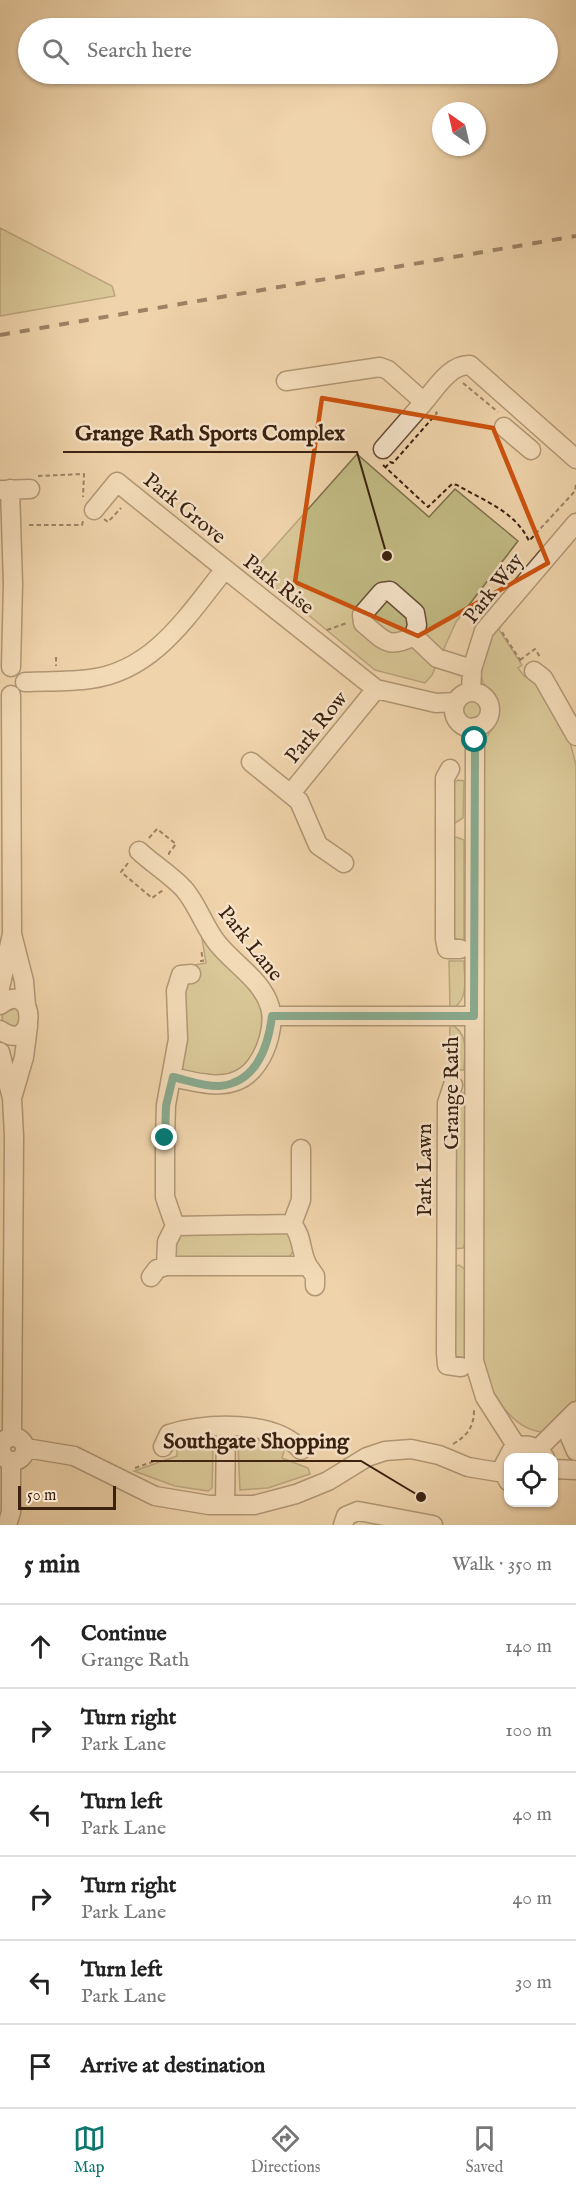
<!DOCTYPE html>
<html lang="en">
<head>
<meta charset="utf-8">
<style>
  :root { --surface:#fff; --page:#f2f2f2; --text:#222; --muted:#767676; --line:#e0e0e0; --accent:#0f766e }
  body { margin:0; font-family:"IM FELL English",serif; background:var(--page); color:var(--text) }
  .controls { position:absolute; right:18px; bottom:18px; display:grid; overflow:hidden; border-radius:12px; box-shadow:0 2px 4px #0004 }
  .controls button { width:54px; height:54px; display:grid; place-items:center; padding:0; border:0; border-bottom:2px solid var(--line); background:var(--surface); color:var(--text); font:30px sans-serif }
  .compass { position:absolute; left:432px; top:102px; width:54px; height:54px; border-radius:50%; background:var(--surface); box-shadow:0 2px 4px #0004; rotate:326deg }
  .scale { position:absolute; left:18px; bottom:15px; width:98px; box-sizing:border-box; padding-left:6px; border:3px solid #3a2110; border-top:0; font-size:16px; line-height:21px; white-space:nowrap; color:#3a2110; -webkit-text-stroke:4px #f5e2c8; paint-order:stroke }
  .stop { position:absolute; width:18px; height:18px; margin:-14px; border:4px solid #0f766e; border-radius:50%; background:#fff }
  .stop.end { background:#0f766e; border-color:#fff; box-shadow:0 2px 6px #0008 }
  .list { margin:0; padding:0; list-style:none }
  h2 { display:flex; justify-content:space-between; align-items:center; height:78px; margin:0; padding:0 24px; font-size:26px }
  h2 small { font-size:20px; font-weight:400; color:var(--muted) }
  .list li { display:grid; grid-template-columns:39px 1fr auto; gap:18px; align-items:center; box-sizing:border-box; height:84px; padding:0 24px; border-top:2px solid var(--line) }
  .list b { display:block; font-size:22px; white-space:nowrap }
  .list p { margin:0; font-size:20px; white-space:nowrap; color:var(--muted) }
  .list em { font-size:20px; font-style:normal; color:var(--muted) }
  .icon { flex:none; width:33px; height:33px; fill:none; stroke:currentColor; stroke-width:2; stroke-linecap:round; stroke-linejoin:round }
  .map { position:relative; flex:none; width:576px; height:1525px; overflow:hidden }
  .search { position:absolute; background:var(--surface); box-shadow:0 2px 4px #0004; left:18px; right:18px; top:18px; height:66px; display:flex; align-items:center; gap:15px; box-sizing:border-box; padding:0 21px; border-radius:33px; color:var(--muted); font-size:22px }
  .sheet { height:582px; background:var(--surface) }
  nav { display:flex; justify-content:space-around; align-items:center; box-sizing:border-box; height:84px; border-top:2px solid var(--line); background:var(--surface); font-size:16px; color:var(--muted) }
  nav a { display:grid; justify-items:center; gap:3px }
  nav .on { color:var(--accent) }
  .map>svg:first-child { display:block }
  .green { fill:#c1ba83; stroke:#7e6e4a; stroke-width:1.5 }
  .lines { fill:none; stroke-linecap:round; stroke-linejoin:round }
  .minor-casing { stroke:#674e36; stroke-width:21 }
  .path { stroke:#3a2110; stroke-width:2; stroke-dasharray:4.5 3; stroke-linecap:butt }
  .minor { stroke:#f5e2c8; stroke-width:18 }
  .rail { stroke:#3a2110; stroke-width:4; stroke-dasharray:10 10; stroke-linecap:butt }
  .route { stroke:#0f766e; stroke-width:8 }
  .marked { fill:none; stroke:#ce510d; stroke-width:4.5; stroke-linejoin:round }
  .labels { text-anchor:middle; stroke-width:5; stroke-linejoin:round; paint-order:stroke }
  .street-label { font-size:21px; fill:#3a2110; stroke:#f5e2c8 }
  .leader { fill:none; stroke:#3a2110; stroke-width:2 }
  .callout-dot { fill:#3a2110; stroke:#f5e2c8; stroke-width:2 }
  .callout-label { font-size:22px; text-anchor:middle; font-weight:bold; fill:#3a2110; stroke:#f5e2c8; stroke-width:5; stroke-linejoin:round; paint-order:stroke }
</style>
</head>
<body>
<div class="map">
<svg width="576" height="1525" viewBox="0 0 576 1525">
  <rect width="100%" height="100%" fill="#efd3aa"/>
  <filter id="stains"><feTurbulence type="fractalNoise" baseFrequency=".00333" numOctaves="4"/><feColorMatrix values="0 0 0 0 .2 0 0 0 0 .09 0 0 0 0 .02 0 0 0 .5 -.17"/></filter>
  <radialGradient id="worn" r=".72"><stop offset=".6" stop-color="#630" stop-opacity="0"/><stop offset="1" stop-color="#630" stop-opacity=".3"/></radialGradient>
  <path class="green" d="M0,228L112,286L115,296L0,316Z
    M357,454L429,517L455,489L518,541L456,622L432,675L425,683L375,670L254,570Z
    M502,623L499,630L522,665L518,668L525,677H533L570,742L576,765V1401L542,1432C511,1429 494,1395 483,1371L481,748C486,735 499,724 498,710C498,698 488,692 483,682C475,665 489,634 502,623Z
    M462 710a10 10 0 1 1 20 0a10 10 0 1 1-20 0Z
    M458,780L464,781L463,818L455,823L451,819L454,783Z
    M456,837L464,840V942L452,937V840Z
    M201,932L251,986L263,1010L264,1029L251,1063L225,1079L184,1072L180,1064L182,994L185,986L196,979L193,965L206,963Z
    M449,961H464C464,979 470,1001 450,1010Z
    M2 1017a10 10 0 1 1 20 0a10 10 0 1 1-20 0Z
    M450,1024C469,1032 465,1053 464,1070H444L449,1067Z
    M456,1093H466L465,1243L463,1248L455,1249Z
    M285,1232L290,1235L294,1250L287,1260H179L175,1254V1241L183,1233Z
    M459,1265L466,1270V1360L453,1356V1267Z
    M206,1436L213,1445L212,1488L208,1491L175,1486L134,1471L177,1456V1445L183,1440Z
    M244,1437L282,1445L284,1451L282,1458L308,1468L310,1474L268,1488L240,1490L238,1446Z"/>
  <g class="lines">
    <g class="minor-casing">
      <path id="minor" d="M286,381L380,367L388,370L424,402C436,388 450,364 470,365L576,459
        M504,427L531,450
        M383,449L424,402
        M10,489L13,584L11,667
        M0,490L30,489
        M94,510L117,482L225,569
        M414,636L417,625L415,613L390,591L382,592L362,615L363,623C384,640 387,650 414,636L437,658L472,669
        M534,671L543,678L576,736
        M25,682C47,681 69,682 90,679C154,671 188,615 225,569L376,689L436,703L456,702
        M471,692L472,669L484,631L576,523
        M454 710a18 18 0 1 1 36 0a18 18 0 1 1-36 0Z
        M11,695L12,934
        M475,727L474,1361L485,1397L517,1447
        M251,762L299,801L318,845L344,863
        M450,769L445,778V939L447,949H460
        M291,793L376,689
        M139,851C153,864 171,875 184,889C198,905 204,927 218,944C235,965 262,980 270,1007C275,1025 267,1050 257,1064C237,1094 201,1084 173,1077
        M0,988L12,934L24,981L26,1006
        M0,1005C38,977 38,1057 0,1030
        M272,1016H473
        M0,1052L12,1098L14,1136L12,1437
        M453,1085L447,1103L446,1353L447,1365L461,1367
        M12,1098L24,1057L28,1026
        M301,1149V1200L292,1224C303,1236 300,1252 308,1266
        M175,1226L292,1224
        M166,1266L167,1242L175,1226L165,1197V1138L166,1105L178,1039L176,991L181,975L191,974
        M151,1277L157,1269L166,1266H308L315,1276V1286
        M575,1412L570,1437L576,1451
        M1 1449a12 12 0 1 1 24 0a12 12 0 1 1-24 0Z
        M163,1447L169,1434C205,1423 275,1419 301,1450
        M26,1448L74,1456L155,1496L209,1505H254L296,1494L328,1481L367,1457L385,1451L411,1449L439,1455L468,1467L504,1473
        M538,1449L576,1411
        M554,1469L576,1470
        M508,1481L503,1467L512,1450C525,1442 537,1445 545,1458
        M225,1505L226,1428
        M7,1525L11,1512V1462
        M343,1525L346,1516L358,1511L433,1525"/>
    </g>
    <path class="path" d="M463,383L498,412
      M383,465L428,507L452,484L457,485C484,501 515,511 529,541L575,491L576,484
      M385,468L390,462L393,463L437,413L435,411
      M38,476L84,474L83,497
      M104,519L108,522L121,508
      M29,525H82L83,521
      M327,630L347,623
      M502,632L522,663
      M56,657V666
      M520,660L535,649L540,657
      M149,838L157,829L176,844L169,853V856
      M128,863L121,872L152,898L163,890
      M200,961H203L201,949
      M453,1444C467,1436 474,1427 474,1410
      M135,1468L155,1461"/>
    <use href="#minor" class="minor"/>
    <path class="rail" d="M0,335L576,236"/>
  </g>
  <g class="lines">
    <path class="route" d="M165,1138L166,1106L173,1077C187,1080 205,1087 220,1086C256,1082 268,1048 272,1016H474L475,740"/>
  </g>
  <path d="M0 0H576V1525H0ZM322,398L493,428L548,563L418,636L295,582Z" fill="#efd3aa" fill-opacity=".55" fill-rule="evenodd"/>
  <path class="marked" d="M322,398L493,428L548,563L418,636L295,582Z"/>
  <g class="labels">
    <g class="street-label">
      <text transform="translate(185 508) rotate(39)" y="7">Park Grove</text>
      <text transform="translate(279 584) rotate(38)" y="7">Park Rise</text>
      <text transform="translate(493 588) rotate(-52)" y="7">Park Way</text>
      <text transform="translate(316 727) rotate(-51)" y="7">Park Row</text>
      <text transform="translate(251 943) rotate(51)" y="7">Park Lane</text>
      <text transform="translate(451 1093) rotate(-90)" y="7">Grange Rath</text>
      <text transform="translate(424 1170) rotate(-90)" y="7">Park Lawn</text>
    </g>
  </g>
  <path class="leader" d="M387 556L357 452H63M421 1497L361 1461H151"/>
  <g class="callout-dot">
    <circle cx="387" cy="556" r="6"/>
    <circle cx="421" cy="1497" r="6"/>
  </g>
  <g class="callout-label">
    <text x="210" y="440">Grange Rath Sports Complex</text>
    <text x="256" y="1448">Southgate Shopping</text>
  </g>
  <rect width="100%" height="100%" filter="url(#stains)"/>
  <rect width="100%" height="100%" fill="url(#worn)"/>
</svg>
<div class="controls">
<button><svg class="icon" aria-label="locate" viewBox="0 0 24 24"><circle cx="12" cy="12" r="6"/><path d="M12 2v4M12 18v4M2 12h4M18 12h4"/></svg></button>
</div>
<svg class="compass" viewBox="-18 -18 36 36"><path d="M0-13l5 13h-10z" fill="#e53935"/><path d="M0 13l5-13h-10z" fill="#767676"/></svg>
<div class="scale">50 m</div>
<div class="stop" style="left:475px;top:740px"></div>
<div class="stop end" style="left:165px;top:1138px"></div>
<div class="search"><svg class="icon" aria-label="search" viewBox="0 0 24 24"><circle cx="10" cy="10" r="6"/><path d="M15 15l6 6"/></svg>Search here</div>
</div>
<section class="sheet">
<h2>5 min<small>Walk · 350 m</small></h2>
<ul class="list">
<li><svg class="icon" aria-label="ahead" viewBox="0 0 24 24"><path d="M12 20V5M6 11l6-6 6 6"/></svg><div><b>Continue</b><p>Grange Rath</p></div><em>140 m</em></li>
<li><svg class="icon" aria-label="right" viewBox="0 0 24 24"><path d="M7 20v-9h11M14 6l5 5-5 5"/></svg><div><b>Turn right</b><p>Park Lane</p></div><em>100 m</em></li>
<li><svg class="icon" aria-label="left" viewBox="0 0 24 24"><path d="M17 20v-9H6M10 6l-5 5 5 5"/></svg><div><b>Turn left</b><p>Park Lane</p></div><em>40 m</em></li>
<li><svg class="icon" aria-label="right" viewBox="0 0 24 24"><path d="M7 20v-9h11M14 6l5 5-5 5"/></svg><div><b>Turn right</b><p>Park Lane</p></div><em>40 m</em></li>
<li><svg class="icon" aria-label="left" viewBox="0 0 24 24"><path d="M17 20v-9H6M10 6l-5 5 5 5"/></svg><div><b>Turn left</b><p>Park Lane</p></div><em>30 m</em></li>
<li><svg class="icon" aria-label="arrive" viewBox="0 0 24 24"><path d="M6 21V4h12l-3 4 3 4H6"/></svg><div><b>Arrive at destination</b></div></li>
</ul>
</section>
<nav>
<a class="on"><svg class="icon" aria-label="map" viewBox="0 0 24 24"><path d="M3 6l6-2 6 2 6-2v14l-6 2-6-2-6 2zM9 4v14M15 6v14"/></svg>Map</a>
<a><svg class="icon" aria-label="directions" viewBox="0 0 24 24"><path d="M12 3l9 9-9 9-9-9zM9 14v-3h6M13 9l2 2-2 2"/></svg>Directions</a>
<a><svg class="icon" aria-label="saved" viewBox="0 0 24 24"><path d="M7 4h10v16l-5-4-5 4z"/></svg>Saved</a>
</nav>
</body>
</html>
